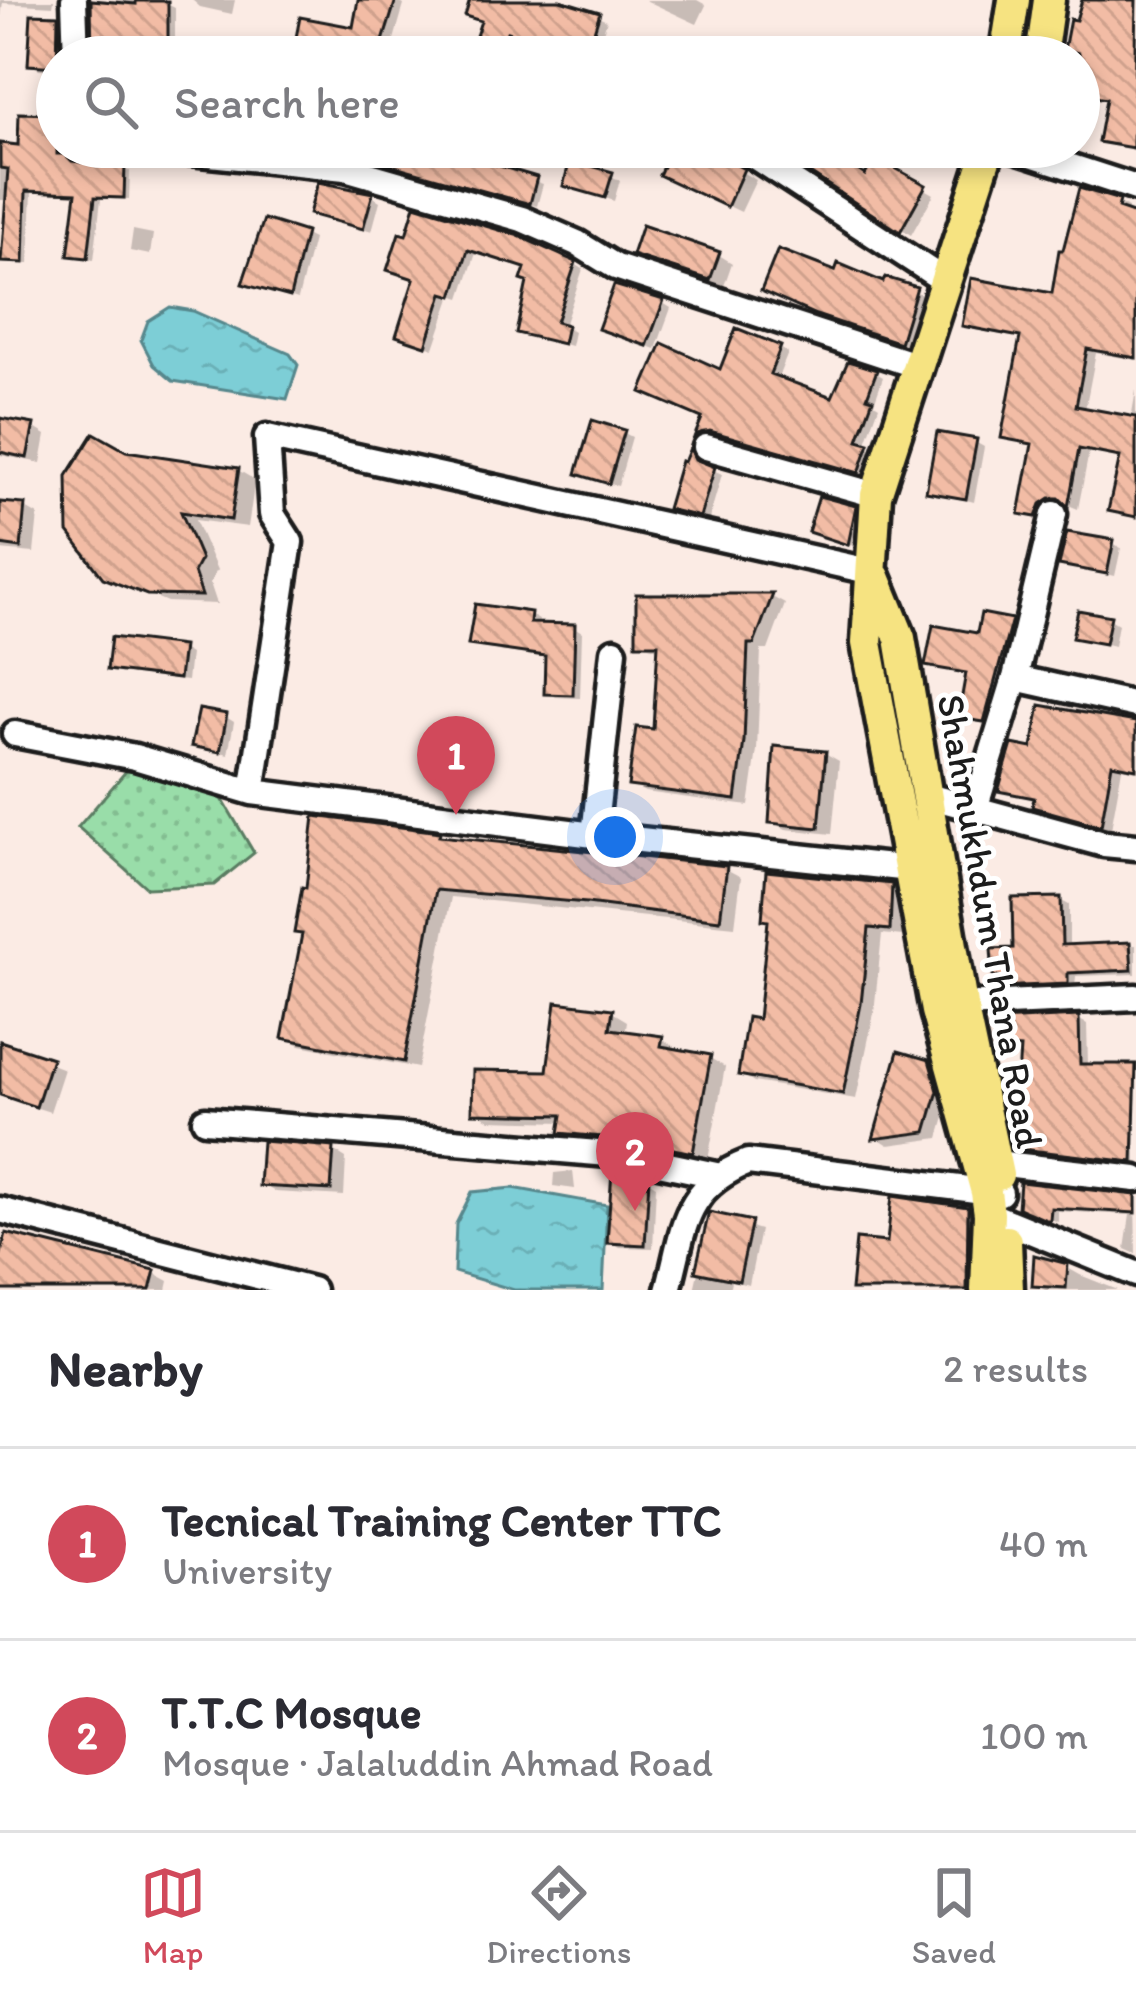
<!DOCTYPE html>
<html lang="en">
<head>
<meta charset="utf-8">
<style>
  :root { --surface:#fff; --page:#f7f7f7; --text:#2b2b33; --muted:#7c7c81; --line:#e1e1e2; --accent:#d1495b }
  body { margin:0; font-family:Itim,sans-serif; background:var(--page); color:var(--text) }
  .you { position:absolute; left:615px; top:837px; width:42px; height:42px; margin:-30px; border:9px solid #fff; border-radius:50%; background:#1a73e8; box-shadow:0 0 0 18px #1a73e833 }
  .badge { display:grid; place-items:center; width:78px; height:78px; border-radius:50%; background:var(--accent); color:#fff; font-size:39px; font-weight:700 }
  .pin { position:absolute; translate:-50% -99px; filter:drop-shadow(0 3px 6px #0008) }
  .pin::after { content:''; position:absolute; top:63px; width:42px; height:36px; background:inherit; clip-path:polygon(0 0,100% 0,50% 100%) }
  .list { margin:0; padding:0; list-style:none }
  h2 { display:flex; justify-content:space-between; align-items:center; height:156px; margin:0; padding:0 48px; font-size:51px }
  h2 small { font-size:39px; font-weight:400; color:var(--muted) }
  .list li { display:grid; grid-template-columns:78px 1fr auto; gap:36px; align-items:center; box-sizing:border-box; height:192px; padding:0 48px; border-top:3px solid var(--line) }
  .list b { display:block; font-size:45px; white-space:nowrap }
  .list p { margin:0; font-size:39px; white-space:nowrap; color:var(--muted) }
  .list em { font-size:39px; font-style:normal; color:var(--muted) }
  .icon { flex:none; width:66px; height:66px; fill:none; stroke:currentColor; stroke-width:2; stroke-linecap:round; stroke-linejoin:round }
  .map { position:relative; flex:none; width:1136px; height:1290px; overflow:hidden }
  .search { position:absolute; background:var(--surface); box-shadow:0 6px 18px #0003; left:36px; right:36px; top:36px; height:132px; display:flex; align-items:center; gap:30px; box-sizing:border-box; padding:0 42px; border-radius:66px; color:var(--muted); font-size:45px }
  .sheet { height:540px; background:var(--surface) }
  nav { display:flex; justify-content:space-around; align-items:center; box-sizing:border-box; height:168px; border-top:3px solid var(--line); background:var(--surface); font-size:33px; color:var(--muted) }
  nav a { display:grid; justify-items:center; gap:6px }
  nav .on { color:var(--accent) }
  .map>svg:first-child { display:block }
  .grass { fill:url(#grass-dots); stroke:#5a7c62; stroke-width:3 }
  .water { fill:url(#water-ripples); stroke:#56878c; stroke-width:3 }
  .shadow { fill:#0003 }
  .building { fill:url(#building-back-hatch); stroke:#1c1c1c; stroke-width:3 }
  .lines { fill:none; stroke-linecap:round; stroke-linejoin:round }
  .minor-casing { stroke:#1c1c1c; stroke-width:33 }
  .major-casing { stroke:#1c1c1c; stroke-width:39 }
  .minor { stroke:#fff; stroke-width:24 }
  .major { stroke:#f6e381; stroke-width:30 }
  .labels { text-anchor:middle; stroke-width:10; stroke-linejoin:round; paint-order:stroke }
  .street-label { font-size:39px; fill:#1c1c1c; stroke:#fff }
</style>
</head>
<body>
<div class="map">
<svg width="1136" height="1290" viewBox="0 0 1136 1290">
  <defs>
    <pattern id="grass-dots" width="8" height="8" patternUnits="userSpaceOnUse" patternTransform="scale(3)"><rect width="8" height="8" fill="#99dda9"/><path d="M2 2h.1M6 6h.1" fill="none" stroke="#83bd91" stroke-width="1.8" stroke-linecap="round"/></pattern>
    <pattern id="water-ripples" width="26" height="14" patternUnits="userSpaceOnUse" patternTransform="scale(3)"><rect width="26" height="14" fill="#7dced6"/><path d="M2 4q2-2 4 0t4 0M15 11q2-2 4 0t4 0" fill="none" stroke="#6bb0b7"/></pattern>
    <pattern id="building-back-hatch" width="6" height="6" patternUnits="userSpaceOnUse" patternTransform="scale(3)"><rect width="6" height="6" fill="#f2bca5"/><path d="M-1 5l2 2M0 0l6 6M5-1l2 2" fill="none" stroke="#cfa18d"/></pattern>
  </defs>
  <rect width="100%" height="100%" fill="#fbebe4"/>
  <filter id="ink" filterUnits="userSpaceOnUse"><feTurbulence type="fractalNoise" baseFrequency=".00833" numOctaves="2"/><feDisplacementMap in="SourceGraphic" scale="24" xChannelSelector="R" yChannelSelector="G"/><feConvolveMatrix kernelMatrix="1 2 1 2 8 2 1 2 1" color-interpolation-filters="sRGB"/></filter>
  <g filter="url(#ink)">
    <path class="grass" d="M127,770L176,777L221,797L254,853L214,885L147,888L78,827Z"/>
    <path class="water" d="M170,307L193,311L290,354L298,365L287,399L173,381L154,365L141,340L148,321Z
      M513,1188L607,1205L603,1290H514L454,1272L456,1224L472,1192Z"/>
    <path class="shadow" d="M0,0H54L53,6L3,3L0,24Z
      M109,0H146L145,4H167L175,8V54L180,57H96Z
      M192,0H235L232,14L200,7Z
      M361,0H395L404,5L389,57H334L297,47L355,30Z
      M474,0H563L607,20L595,57H582L515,34L508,57H471L484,22Z
      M645,0H697L706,5L697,24Z
      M1085,0H1136V150L1101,140L1109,101L1079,95V57H1065L1072,22L1078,23Z
      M57,18L66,23L67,57H57V70L39,69L31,64Z
      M938,50L974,57H936Z
      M57,117V147H70L74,165L130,171L129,200L101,199L94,260L71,254L79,195L32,192L29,264H10L4,260L7,200H0V146L21,148Z
      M326,147H426L543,184L537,206Z
      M577,147H608L600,172L620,180L614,201L566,184Z
      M676,147H695L756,180L741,212L676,181Z
      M776,147H822L866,178L876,161L934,194L911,235Z
      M372,196L380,201L372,231L312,213Z
      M1119,203L1128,208L1127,214L1136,217V360L1096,353L1085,410L1131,419L1136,390V518L1112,509L1123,459L1089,452L1078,509L1061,502L1051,508L1046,520L1032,518L1023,512L1035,446L1004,437L1023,339L975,330L966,325L1054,296Z
      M133,230L153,234L150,255L130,251Z
      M305,235L313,239L298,299L246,283Z
      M401,237L575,264L583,269L564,326L574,332L571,346L519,332L530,281L528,269L476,253L461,298L452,295L434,348L407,339L417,279Z
      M635,253L719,255L732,263L724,286Z
      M836,275L924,294L909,345L828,319Z
      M663,303L671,308L656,349L610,332Z
      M780,348L788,353L777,380L833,401L876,373L883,377L874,403L879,406L865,445L876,451L867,475L721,434L706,437L699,433L722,373Z
      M0,421L33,427L46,435L41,463L0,455Z
      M624,433L632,437L618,486L588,478Z
      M975,442L984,447L974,502L929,490Z
      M691,453L702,465L722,474L709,519L670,508Z
      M125,454L238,470L255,480L248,527L195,520L217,570L210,583L217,604L167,602L105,576Z
      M0,505L24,507L38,515L34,553L0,550Z
      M855,509L863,514L857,547L820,536Z
      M1113,543L1121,548L1115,576L1062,563Z
      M639,597H772L785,604L768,650H761L757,750L749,806L645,792L632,785L656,733L661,650L639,643Z
      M530,615L539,620L538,626L574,627L582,632L580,698L555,697L547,692L548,658L480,648L472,644Z
      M1110,619L1118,624L1114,646L1076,636Z
      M1011,621L1019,626L993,725L970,721L962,716L969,675L929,664Z
      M182,649L190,654L187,681L119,673L110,668Z
      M226,717L234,722L228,754L195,745Z
      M1136,725V771L1122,768L1111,829L1046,812L1036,806L1037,800L1001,790L1035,751Z
      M825,753L839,761L832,834L786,829L772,822Z
      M439,835L447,840L726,869L741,877L735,926L451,897L418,1068L300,1045L286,1037L305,936L297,932Z
      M891,887L905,894L903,936L882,934L874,1013L856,1099L754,1082L741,1074Z
      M1060,900L1069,905V947L1136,945V974L1076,976L1075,987L1010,990L1001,985L1002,979L996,975Z
      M612,1012L627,1021L625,1034L662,1039L677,1048L676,1052L710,1058L725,1067L708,1160L642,1146L577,1140L562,1131L564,1122L490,1120L475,1111L549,1074Z
      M1078,1019L1087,1024L1088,1066L1136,1064V1164L1024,1151L1015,1146L1023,1050L998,1045Z
      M0,1044L64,1069L50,1112L0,1096Z
      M928,1063L942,1071L950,1100L939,1138L889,1145L876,1137Z
      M333,1150L346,1158L344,1196L275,1192L262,1184Z
      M573,1171L575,1189L553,1186L554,1173Z
      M648,1181L656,1186L653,1248L619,1247L610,1242Z
      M1135,1198L1136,1254L1125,1249L1130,1215L1058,1211V1222L1022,1207Z
      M967,1210L976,1215L973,1290H854L890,1246Z
      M711,1215L760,1230L749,1285L731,1281L729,1290H694Z
      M1066,1267L1080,1275L1118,1290H1045L1035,1284Z
      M0,1271L154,1273L169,1281L167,1290H0Z"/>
    <path class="building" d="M91,0L136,4V1H168V57H92Z
      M358,0H396L378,57H339L294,48L300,17L353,27Z
      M470,0H560L600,12L586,57L507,32L499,57H469L481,21L465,16Z
      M1082,0H1136L1133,148L1098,142L1106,99L1079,94V53L1064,50L1070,19L1076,20Z
      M31,14L58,15L57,67L28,65Z
      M19,113L57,114V154H65L72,161L125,165L124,198L95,197L88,258L68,256L76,193L26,191L24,263L1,262L8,169L0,168V143L18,145Z
      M327,147H391L430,158L435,147L537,177L530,204Z
      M672,147H705L744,169L727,207L659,175Z
      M770,147H825L865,175L875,157L926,185L900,232Z
      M570,160L613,172L605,198L563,186Z
      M318,182L373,193L363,229L309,214Z
      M1079,188L1120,200L1118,208L1136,214V358L1087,349L1076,406L1136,417V517L1108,511L1120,457L1079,449L1068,507L1059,498H1050L1041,504L1036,517L1019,514L1032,444L1001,438L1020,337L962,326L971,278L1052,293L1059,250H1063Z
      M415,205L516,235L576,262L556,322L567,325L563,344L516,333L527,282L521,280L525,268L468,250L453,296L443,293L426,346L396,336L414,279L387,270L399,233L406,235Z
      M264,219L306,232L290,297L242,284Z
      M642,225L720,252L710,280L632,255Z
      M778,249L835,271L838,263L883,282L885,277L917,287L900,343L816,315L761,291Z
      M614,285L664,300L647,346L598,329Z
      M736,328L781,346L770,374L832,397L848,361L877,370L867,397L873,399L858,440L869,443L859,473L710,431L695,435L702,418L641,392L662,343L720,369Z
      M0,418L34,424L27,458L0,452Z
      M592,420L625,430L609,484L576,474Z
      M937,432L977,439L966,499L926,492Z
      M94,433L126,451L239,468L231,520L181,512L201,559L194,572L202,596L147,595L103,578L68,532L67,476Z
      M690,448L695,459L715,467L700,517L667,509L681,461L684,462Z
      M819,496L856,506L848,545L808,532Z
      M0,502L25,504L21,548L0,545Z
      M1067,532L1114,540L1107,574L1059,565Z
      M636,594H773L754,644H748L744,741L736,800L628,786L636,727L653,729L658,644H636Z
      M475,604L531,612L530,623L575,624L573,695L544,694L545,656L468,645Z
      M1078,610L1111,616L1105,644L1072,638Z
      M981,613L1012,619L984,722L958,718L966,673L925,666L933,625L977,633Z
      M111,637L183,646L179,679L107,670Z
      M1040,705L1136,722V769L1112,764L1101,826L1032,807L1034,798L998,791L1012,744L1032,748Z
      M199,709L227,714L220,752L191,746Z
      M774,746L826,751L819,828L769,823Z
      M314,816L440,832L439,836L727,866L720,920L587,903L436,890L404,1062L282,1038L302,934L294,933L302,887L306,888Z
      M766,871L892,884L890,930L869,928L861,1004L843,1094L738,1075L747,1017L758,1019L768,921L762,920Z
      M1061,897L1062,945L1130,942L1132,970L1068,973V984L998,987L999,977H993L991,949L1013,948L1012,898Z
      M556,1002L613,1009L610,1029L663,1036L661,1046L711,1055L693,1153L624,1139L559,1133L562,1115L472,1113L473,1070L547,1071Z
      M1079,1016L1080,1064H1136L1133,1162L1012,1148L1007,1109L1016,1110L1020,1048L995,1046L997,1020Z
      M0,1041L52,1058L36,1107L0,1095Z
      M898,1051L929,1060L938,1091L926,1132L873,1139Z
      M262,1141L334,1147L331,1190L259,1186Z
      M612,1171L649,1178L645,1245L607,1243Z
      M1020,1182L1136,1195V1213L1051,1208L1050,1220H1046L1018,1208Z
      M892,1196L968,1207L967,1290H851L856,1239L887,1242Z
      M709,1212L752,1221L739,1281L695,1272Z
      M6,1233L155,1270L150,1290H0V1258Z
      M1034,1255L1068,1264L1066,1288L1032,1286Z"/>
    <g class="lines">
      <g class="minor-casing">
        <path id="minor" d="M74,0L76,57
          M80,147L171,150L345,168L522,219L577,243L616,267L918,366
          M740,147L945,281
          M1010,147L1136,188
          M706,447L876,495
          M1015,678L1136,705
          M15,734L135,757L252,792L594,835L910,869
          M252,792L290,542L272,514L267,437L873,572
          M928,796L1104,844L1136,847
          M975,809L1015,678L1054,514
          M594,835L614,651
          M962,1005L1136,997
          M205,1120L621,1155L716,1175
          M996,1163L1136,1179
          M0,1210L312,1290
          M989,1214L1136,1274
          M668,1290C685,1228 682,1188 748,1162L1000,1193"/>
      </g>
      <g class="major-casing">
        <path id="major" d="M1005,57L1014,0
          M1041,57L1049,0
          M875,577L900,638L962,1005L998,1175
          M1006,1241L1008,1290
          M986,1290L989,1214L986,1192L936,1011L867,643L876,495L989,147"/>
      </g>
      <use href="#minor" class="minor"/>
      <use href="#major" class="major"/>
    </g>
  </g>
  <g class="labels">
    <g class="street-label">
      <text transform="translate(991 921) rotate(80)" y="14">Shahmukhdum Thana Road</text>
    </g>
  </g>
</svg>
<div class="you"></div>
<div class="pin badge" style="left:456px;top:815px">1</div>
<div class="pin badge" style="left:635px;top:1211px">2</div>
<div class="search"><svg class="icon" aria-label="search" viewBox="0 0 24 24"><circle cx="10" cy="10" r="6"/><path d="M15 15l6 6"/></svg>Search here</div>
</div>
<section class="sheet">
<h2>Nearby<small>2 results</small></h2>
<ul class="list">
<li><span class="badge">1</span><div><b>Tecnical Training Center TTC</b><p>University</p></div><em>40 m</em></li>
<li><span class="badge">2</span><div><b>T.T.C Mosque</b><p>Mosque · Jalaluddin Ahmad Road</p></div><em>100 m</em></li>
</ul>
</section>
<nav>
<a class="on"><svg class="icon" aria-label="map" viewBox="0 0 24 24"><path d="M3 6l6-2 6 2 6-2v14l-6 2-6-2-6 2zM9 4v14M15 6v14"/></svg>Map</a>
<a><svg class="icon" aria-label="directions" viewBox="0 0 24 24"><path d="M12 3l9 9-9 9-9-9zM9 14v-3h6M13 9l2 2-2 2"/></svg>Directions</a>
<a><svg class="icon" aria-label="saved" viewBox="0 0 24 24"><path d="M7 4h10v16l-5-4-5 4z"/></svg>Saved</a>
</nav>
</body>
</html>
